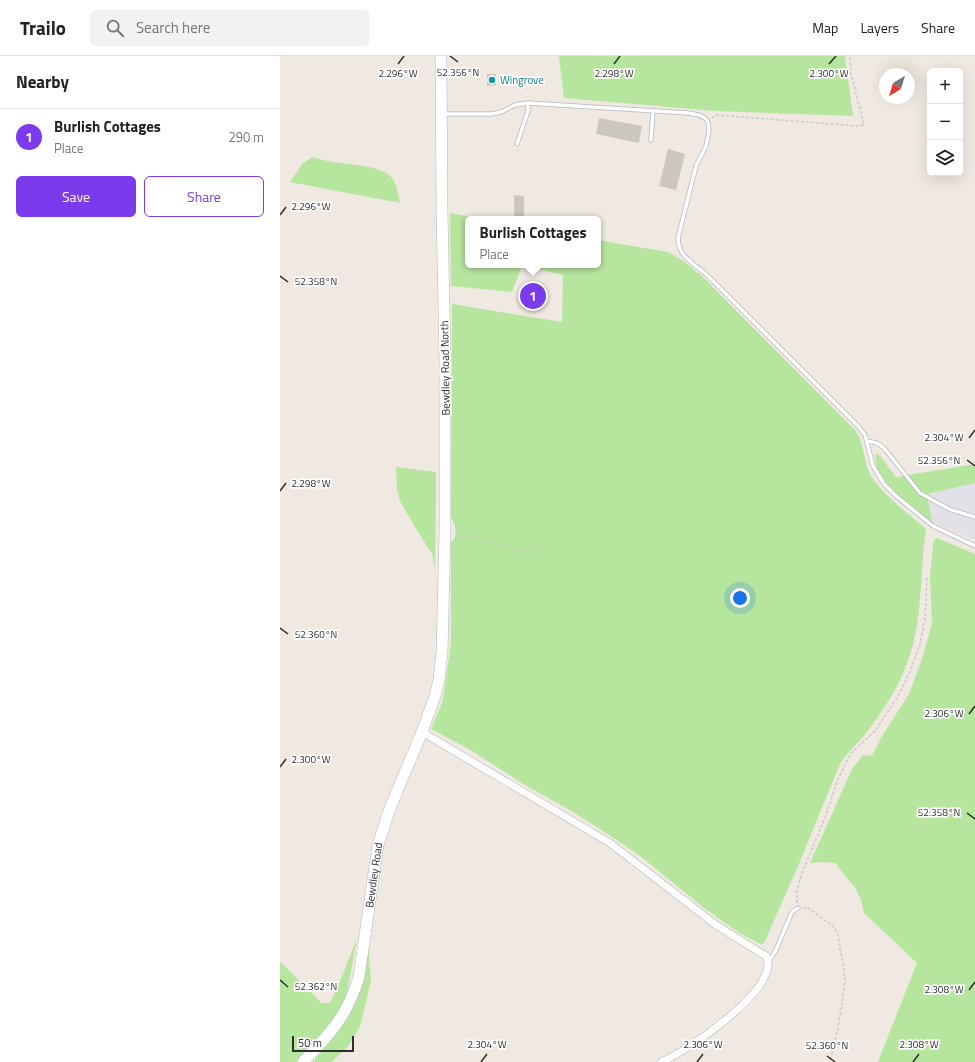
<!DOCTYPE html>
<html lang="en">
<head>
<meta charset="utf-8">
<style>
  :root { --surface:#fff; --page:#f2f2f2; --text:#222; --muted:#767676; --line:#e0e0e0; --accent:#7c3aed }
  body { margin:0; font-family:"Titillium Web",sans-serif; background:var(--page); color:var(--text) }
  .controls { position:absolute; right:12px; top:12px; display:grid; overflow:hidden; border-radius:6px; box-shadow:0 4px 16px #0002 }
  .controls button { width:36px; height:36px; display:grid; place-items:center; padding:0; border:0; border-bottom:1px solid var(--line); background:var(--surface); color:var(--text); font:20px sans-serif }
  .compass { position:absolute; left:599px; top:12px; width:36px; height:36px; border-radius:50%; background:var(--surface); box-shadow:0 4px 16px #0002; rotate:218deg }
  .scale { position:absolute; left:12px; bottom:10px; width:62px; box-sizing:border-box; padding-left:4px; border:2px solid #2e2e2e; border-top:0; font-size:11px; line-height:14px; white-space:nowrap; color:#2e2e2e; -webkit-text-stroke:3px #fff; paint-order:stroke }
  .you { position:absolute; left:460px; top:542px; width:14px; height:14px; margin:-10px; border:3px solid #fff; border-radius:50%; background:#1a73e8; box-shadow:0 0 0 6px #1a73e833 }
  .badge { display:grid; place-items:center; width:26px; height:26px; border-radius:50%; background:var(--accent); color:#fff; font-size:13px; font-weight:700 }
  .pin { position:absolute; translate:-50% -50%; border:2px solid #fff; box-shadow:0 1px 4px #0006 }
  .popup { position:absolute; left:185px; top:160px; width:136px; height:52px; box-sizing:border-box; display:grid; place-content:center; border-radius:6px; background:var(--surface); filter:drop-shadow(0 1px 3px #0005); font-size:13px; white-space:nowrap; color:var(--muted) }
  .popup b { font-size:15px; color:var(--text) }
  .popup::after { content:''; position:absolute; left:50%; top:100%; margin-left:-8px; border:8px solid transparent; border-top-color:var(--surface) }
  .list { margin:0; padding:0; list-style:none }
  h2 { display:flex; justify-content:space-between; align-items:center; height:52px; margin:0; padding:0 16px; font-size:17px }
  h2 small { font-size:13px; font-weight:400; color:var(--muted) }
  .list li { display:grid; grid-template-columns:26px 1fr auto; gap:12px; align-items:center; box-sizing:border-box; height:56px; padding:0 16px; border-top:1px solid var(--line) }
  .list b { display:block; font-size:15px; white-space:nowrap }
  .list p { margin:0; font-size:13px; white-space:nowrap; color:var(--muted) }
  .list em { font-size:13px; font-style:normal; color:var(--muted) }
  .actions { display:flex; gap:8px; padding:12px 16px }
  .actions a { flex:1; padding:9px 0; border:1px solid var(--accent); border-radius:6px; text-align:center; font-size:14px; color:var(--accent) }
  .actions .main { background:var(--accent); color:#fff }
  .icon { flex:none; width:22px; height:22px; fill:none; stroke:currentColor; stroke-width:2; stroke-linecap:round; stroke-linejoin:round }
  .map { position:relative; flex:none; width:695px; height:1006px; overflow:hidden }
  header { display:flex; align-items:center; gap:24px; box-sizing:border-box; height:56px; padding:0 20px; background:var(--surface); border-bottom:1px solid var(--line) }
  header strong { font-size:19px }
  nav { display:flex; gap:22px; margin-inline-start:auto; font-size:14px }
  .search { width:280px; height:36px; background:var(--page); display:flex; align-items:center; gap:10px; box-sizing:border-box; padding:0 14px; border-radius:6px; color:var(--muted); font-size:15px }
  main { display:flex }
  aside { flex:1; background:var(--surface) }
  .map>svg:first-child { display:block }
  .industrial { fill:#e3e1e8 }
  .green { fill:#b6e59e }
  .building { fill:#cbc7bf }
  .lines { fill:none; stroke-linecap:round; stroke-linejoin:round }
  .service-casing { stroke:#b4b7c1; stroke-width:5 }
  .minor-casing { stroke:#b4b7c1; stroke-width:8 }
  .secondary-casing { stroke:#b4b7c1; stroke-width:12 }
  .path { stroke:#c9c9c9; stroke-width:1.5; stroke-dasharray:3 2; stroke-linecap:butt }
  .service { stroke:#fff; stroke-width:3.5 }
  .minor { stroke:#fff; stroke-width:7 }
  .secondary { stroke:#fff; stroke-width:11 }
  .ticks { fill:none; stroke:#2e2e2e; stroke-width:1.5 }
  .culture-dot { fill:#0f9aa8; stroke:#fff; stroke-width:1.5 }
  .labels { text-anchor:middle; stroke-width:3.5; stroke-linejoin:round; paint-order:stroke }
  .culture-label { font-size:11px; fill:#0d838f; stroke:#fff; text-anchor:start }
  .street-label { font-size:11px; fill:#2e2e2e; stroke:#fff }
  .ticks-label { font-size:10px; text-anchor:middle; fill:#2e2e2e; stroke:#fff; stroke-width:3.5; stroke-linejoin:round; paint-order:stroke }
</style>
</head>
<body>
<header>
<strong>Trailo</strong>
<div class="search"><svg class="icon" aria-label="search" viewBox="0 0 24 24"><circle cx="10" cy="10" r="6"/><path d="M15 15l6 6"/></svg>Search here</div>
<nav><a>Map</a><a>Layers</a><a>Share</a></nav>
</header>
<main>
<aside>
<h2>Nearby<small></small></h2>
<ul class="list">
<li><span class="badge">1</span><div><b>Burlish Cottages</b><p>Place</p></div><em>290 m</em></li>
</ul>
<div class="actions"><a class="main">Save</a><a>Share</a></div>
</aside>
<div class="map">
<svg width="695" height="1006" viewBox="0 0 695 1006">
  <rect width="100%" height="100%" fill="#efe9e1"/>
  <path class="industrial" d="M695,427V484L652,466L647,438Z"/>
  <path class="green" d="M279,0H565L573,60L436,55L284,42Z
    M33,101C42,104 51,106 60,107C74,109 97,110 109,119C117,125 118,138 120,147L10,126L23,107Z
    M170,157L204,163H188V209H318V184L388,196L402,204L421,219L575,374C585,388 583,405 591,420C603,439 630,459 646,473C639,521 644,570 624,615C615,637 599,660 584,680C576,689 567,697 560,708L518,810L484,887L480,888L458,876L424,852L364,803L340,786L290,754L245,729L189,693L151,673L163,644L171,586V487C179,478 176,471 171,461L172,248L282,266L283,219L242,210L232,236L171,230Z
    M596,397L601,401L616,421L695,408V427L647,438L652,466C636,453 589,421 596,397Z
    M116,411L156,416L155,512L152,498L133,468L120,445L117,433Z
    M657,482L695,498V1006H598L637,907L584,857L581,844L576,833L555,807L543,806L530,807L572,713L583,699L592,700L601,682L629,638L642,603L652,567L650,519L653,489L654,484Z
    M90,881L89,903L91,924L80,971L66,993L51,1006H33L68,962L77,945Z
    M77,882L67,937L59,956L22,1000L15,1006H0V906L33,938L41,947H50C61,926 68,904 77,882Z"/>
  <path class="building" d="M207,18H216V29L207,30Z
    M319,62L362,70L359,87L316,78Z
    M388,93L405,98L396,134L379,130Z
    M234,139L244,140V160H234Z
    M257,229L258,250L250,251L248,230Z"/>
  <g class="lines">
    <g class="service-casing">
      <path id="service" d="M164,58H211L221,56L235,49L248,47L408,57L419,59L425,62L428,66L429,75L426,90L416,110L398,182C398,200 413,207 426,218L578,370L585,379L593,410L604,428L616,440L653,470L695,490
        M371,84L373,55
        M237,88L248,55V47
        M587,385L597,387L604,392L640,437L669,453L695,461
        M489,905L496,894L512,856L518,852"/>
    </g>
    <g class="minor-casing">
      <path id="minor" d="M142,676L330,787L436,869L486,900C503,931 406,996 381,1006"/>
    </g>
    <g class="secondary-casing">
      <g id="secondary">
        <path id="s1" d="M23,1006C51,977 67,960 79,921L98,789L110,752L142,676L155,640L159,624L162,596L165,475V302L162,154L161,0"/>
      </g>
    </g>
    <path class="path" d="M432,62L436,59L578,70L584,69L571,18L570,0
      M175,477L254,497
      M517,847V834L522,817L545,762L558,723L571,697L595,675L617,642L631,613L640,588L645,563L647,522
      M523,852L527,851L535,857L554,871L558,879L560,893L563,907L565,927L559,966L550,1006"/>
    <use href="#service" class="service"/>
    <use href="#minor" class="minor"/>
    <use href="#secondary" class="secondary"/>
  </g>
  <path class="ticks" d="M170,0L178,6M118,8L124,0M334,8L340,0M549,8L556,0M0,159L6,151M0,220L8,226M689,382L695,374M687,404L695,410M0,435L6,427M0,572L8,578M689,658L695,650M0,711L6,703M687,757L695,763M0,924L8,931M689,934L695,926M547,1000L555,1006M201,1006L207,998M417,1006L423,998M633,1006L639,998"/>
  <circle class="culture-dot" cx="212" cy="24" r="4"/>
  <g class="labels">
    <g class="culture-label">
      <text x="220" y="28">Wingrove</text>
    </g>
    <g class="street-label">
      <text transform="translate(165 312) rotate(-91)" y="4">Bewdley Road North</text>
      <text dy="4" stroke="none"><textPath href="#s1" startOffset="206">Bewdley Road</textPath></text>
    </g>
  </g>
  <g class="ticks-label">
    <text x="178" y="20">52.356°N</text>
    <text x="118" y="21">2.296°W</text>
    <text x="334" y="21">2.298°W</text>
    <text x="549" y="21">2.300°W</text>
    <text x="31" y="154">2.296°W</text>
    <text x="36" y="229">52.358°N</text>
    <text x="664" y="385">2.304°W</text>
    <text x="659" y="408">52.356°N</text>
    <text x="31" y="431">2.298°W</text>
    <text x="36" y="582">52.360°N</text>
    <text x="664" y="661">2.306°W</text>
    <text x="31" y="707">2.300°W</text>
    <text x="659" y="760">52.358°N</text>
    <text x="36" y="934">52.362°N</text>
    <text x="664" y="937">2.308°W</text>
    <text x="207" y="992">2.304°W</text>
    <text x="423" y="992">2.306°W</text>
    <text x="639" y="992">2.308°W</text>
    <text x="547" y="993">52.360°N</text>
  </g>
</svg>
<div class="controls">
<button>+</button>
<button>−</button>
<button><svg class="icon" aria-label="layers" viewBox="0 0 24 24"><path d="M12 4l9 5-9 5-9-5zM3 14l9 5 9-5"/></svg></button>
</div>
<svg class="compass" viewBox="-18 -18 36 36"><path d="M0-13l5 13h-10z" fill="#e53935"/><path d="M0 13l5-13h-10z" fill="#767676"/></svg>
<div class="scale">50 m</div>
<div class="you"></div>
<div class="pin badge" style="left:253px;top:240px">1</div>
<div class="popup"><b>Burlish Cottages</b>Place</div>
</div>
</main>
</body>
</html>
